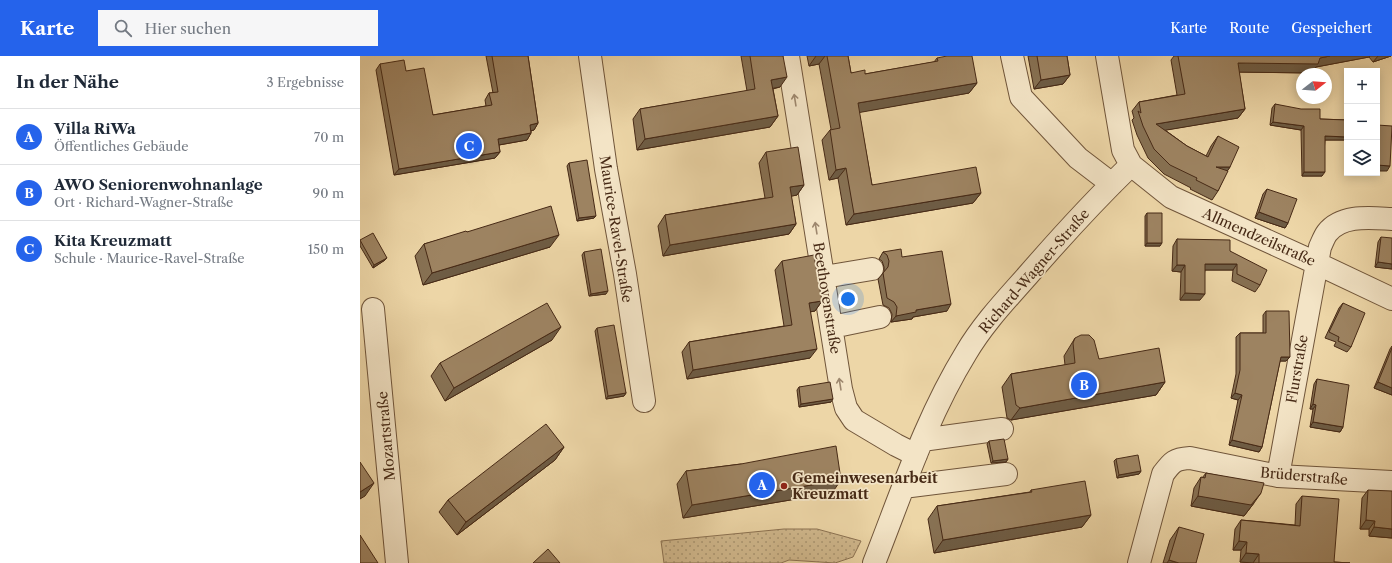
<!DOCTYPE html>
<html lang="de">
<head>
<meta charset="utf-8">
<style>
  :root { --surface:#fff; --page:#f6f6f7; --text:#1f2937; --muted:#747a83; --line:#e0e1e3; --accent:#2563eb }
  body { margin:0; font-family:"Libre Caslon Text",serif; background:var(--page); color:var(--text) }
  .controls { position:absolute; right:12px; top:12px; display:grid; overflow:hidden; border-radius:0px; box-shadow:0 2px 10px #0003 }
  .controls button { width:36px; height:36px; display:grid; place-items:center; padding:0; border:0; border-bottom:1px solid var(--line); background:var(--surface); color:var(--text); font:20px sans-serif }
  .compass { position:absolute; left:936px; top:12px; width:36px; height:36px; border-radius:50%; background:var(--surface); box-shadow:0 2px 10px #0003; rotate:73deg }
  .you { position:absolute; left:488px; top:243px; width:14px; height:14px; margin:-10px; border:3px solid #fff; border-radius:50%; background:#1a73e8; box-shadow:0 0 0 6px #1a73e833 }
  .badge { display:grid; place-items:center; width:26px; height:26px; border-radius:50%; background:var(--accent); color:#fff; font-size:13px; font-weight:700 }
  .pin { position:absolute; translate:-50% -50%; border:2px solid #fff; box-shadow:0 1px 4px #0006 }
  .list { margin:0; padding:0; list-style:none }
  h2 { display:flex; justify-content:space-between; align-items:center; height:52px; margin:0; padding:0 16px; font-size:17px }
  h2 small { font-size:13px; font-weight:400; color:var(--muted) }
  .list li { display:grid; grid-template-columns:26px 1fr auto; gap:12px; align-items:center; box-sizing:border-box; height:56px; padding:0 16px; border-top:1px solid var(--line) }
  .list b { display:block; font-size:15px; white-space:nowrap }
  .list p { margin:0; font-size:13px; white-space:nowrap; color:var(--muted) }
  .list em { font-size:13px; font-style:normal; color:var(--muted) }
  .icon { flex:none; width:22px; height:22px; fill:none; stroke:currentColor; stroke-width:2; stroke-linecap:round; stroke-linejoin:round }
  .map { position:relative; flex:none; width:1032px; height:507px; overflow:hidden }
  header { display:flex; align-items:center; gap:24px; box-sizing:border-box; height:56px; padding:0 20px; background:var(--accent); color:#fff }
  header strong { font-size:19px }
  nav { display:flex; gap:22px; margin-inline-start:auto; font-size:14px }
  .search { width:280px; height:36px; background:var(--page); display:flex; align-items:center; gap:10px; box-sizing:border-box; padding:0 14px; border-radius:0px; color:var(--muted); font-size:15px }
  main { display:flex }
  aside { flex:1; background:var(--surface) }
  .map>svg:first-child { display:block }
  .park { fill:url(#park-dots); stroke:#8c7252 }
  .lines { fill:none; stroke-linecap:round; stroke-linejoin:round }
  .minor-casing { stroke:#70553a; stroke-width:24 }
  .minor { stroke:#f3e4c6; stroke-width:22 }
  .wall { fill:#877153; stroke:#472a16 }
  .shaded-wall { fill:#6e5c44; stroke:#472a16 }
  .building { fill:#9d8361; stroke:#472a16 }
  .oneway { stroke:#9d876e }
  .poi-dot { fill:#8f2418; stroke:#f3e4c6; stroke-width:1.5 }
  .labels { text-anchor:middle; stroke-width:3.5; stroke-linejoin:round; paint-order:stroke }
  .street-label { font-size:14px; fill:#472a16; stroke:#f3e4c6 }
  .poi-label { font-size:14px; font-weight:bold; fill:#472a16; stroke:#f3e4c6; text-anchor:start }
</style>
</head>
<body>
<header>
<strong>Karte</strong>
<div class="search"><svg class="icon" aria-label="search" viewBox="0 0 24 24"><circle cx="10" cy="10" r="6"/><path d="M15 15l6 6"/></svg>Hier suchen</div>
<nav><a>Karte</a><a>Route</a><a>Gespeichert</a></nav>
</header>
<main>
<aside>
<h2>In der Nähe<small>3 Ergebnisse</small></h2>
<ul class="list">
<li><span class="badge">A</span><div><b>Villa RiWa</b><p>Öffentliches Gebäude</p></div><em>70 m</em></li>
<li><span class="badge">B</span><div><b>AWO Seniorenwohnanlage</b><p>Ort · Richard-Wagner-Straße</p></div><em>90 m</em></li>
<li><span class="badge">C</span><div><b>Kita Kreuzmatt</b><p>Schule · Maurice-Ravel-Straße</p></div><em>150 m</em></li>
</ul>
</aside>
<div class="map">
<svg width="1032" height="507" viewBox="0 0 1032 507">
  <defs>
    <pattern id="park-dots" width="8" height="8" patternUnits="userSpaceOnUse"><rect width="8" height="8" fill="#d1b98e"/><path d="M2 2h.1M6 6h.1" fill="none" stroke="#ab9773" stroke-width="1.8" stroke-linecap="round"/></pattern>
  </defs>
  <rect width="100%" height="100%" fill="#edd6a7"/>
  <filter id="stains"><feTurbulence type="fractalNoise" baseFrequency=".005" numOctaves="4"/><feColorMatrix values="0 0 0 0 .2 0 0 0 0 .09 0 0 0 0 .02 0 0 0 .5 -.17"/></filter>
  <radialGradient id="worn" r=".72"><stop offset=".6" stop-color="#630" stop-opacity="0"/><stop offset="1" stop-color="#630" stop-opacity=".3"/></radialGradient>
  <path class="park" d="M424,473H457L501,485L493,501L475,507L429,504L421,507H372L367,506L365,507H304L301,485Z"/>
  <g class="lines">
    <g class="minor-casing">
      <path id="minor" d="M230,0L246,113L265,218L284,345
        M428,0L481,333L486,352L494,364L536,389L556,399
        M652,0L661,41L718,102L752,128
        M747,0L763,94L771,109L811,141L956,207L1032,243
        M464,221L512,213
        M13,253L37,507
        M472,271L520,261
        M562,384L642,373
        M918,420L960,191C962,187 964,181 967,177C982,158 1011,162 1032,163
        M543,431L646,418
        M514,507C542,436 566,362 606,297C623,268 646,244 668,219C701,181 735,144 771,109
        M779,507L803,418C812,406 814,403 830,402L918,420L1032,426"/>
    </g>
    <use href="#minor" class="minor"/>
  </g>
  <path class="wall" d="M126,0H168L178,67L174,74L171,75V77L167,84L139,89L140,96L135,102L34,119L16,14L20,8L46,15L73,59L126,50L125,44L129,37H133Z
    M381,0H423L420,31L413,33L418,60L410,71L277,94L273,63L280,53L387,35Z
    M447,0H488L491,17L505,18L574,6L577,2L617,27L609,37L499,56L512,129L621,137L613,147L486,169L478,122L469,124L462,84L470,74L471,73L459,8L449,10Z
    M668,0H707L710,19L703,28L674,33Z
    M814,0H1031L1013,6L1009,1L956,11L951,17L879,16L885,53L878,62L805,74L827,90L846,100L851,90L858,80L870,111L867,115L858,135L852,144L830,133L831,132L804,118L788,102L777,79L772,64L774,62L772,55L779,46L817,39L811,4Z
    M915,48L960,63L987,64V84H965L962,120H942L941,74L910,69L912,52Z
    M406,96L444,129L437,139L431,140L436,168L429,178L303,200L298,170L305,159L405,142L399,107Z
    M209,107L234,162L217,165L207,110Z
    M907,133L928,167L925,172L895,162L903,138Z
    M787,157L800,190H785V160Z
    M107,176L190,191L63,229L55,200L64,188Z
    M1021,181L1032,213L1015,211L1018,186Z
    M817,183L870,195L900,229L895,236L872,225L873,214H845L840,244H820L821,216L812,215L813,190Z
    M0,184L27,202L25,204L13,212L0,190Z
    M224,196L246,238L229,240L222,199Z
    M523,196L542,201L587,255L553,261L552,263L531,266L532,258L529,252L523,249L518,223L524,216V211L522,205L519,203Z
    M422,205L462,245L455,255L450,256V302L327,323L322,296L329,286L424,270L415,214Z
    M983,247L991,291L987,296L974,290L976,286L965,282L979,252Z
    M906,255L926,305H920L902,391L899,396L869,389L878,344L871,342L876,318V281L880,277H903V259Z
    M237,272L266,337L264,340L246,343L235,275Z
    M715,282L739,303L805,326L796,339L651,364L647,362L642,331L651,318L705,309L704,300Z
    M192,284L85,345L71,320L80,307Z
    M1032,290V339L1014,332L1030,293Z
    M957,323L983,371L980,376L950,371L953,353H950L954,328Z
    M439,331L471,346L439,351L437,334Z
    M629,385L648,403L646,406L631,407L627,388Z
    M204,391L195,404L97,479L79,456L88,444Z
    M756,403L781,415L779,418L757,422L754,405Z
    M381,408L472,437L323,462L317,428L326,415Z
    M846,417L894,447L884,460L831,450L834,432L841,421L842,422Z
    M671,434L731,459L722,471L574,497L568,463L577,450L670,436Z
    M1008,434L1032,482L1009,480V473H1000L1002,442Z
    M942,440L974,506L990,507H893L880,506L881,494H873L875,473L881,464L935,469L936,448Z
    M819,471L836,507H803L810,484Z"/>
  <path class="shaded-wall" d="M456,0H465L459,8L449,10Z
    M970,0H1010L1009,1L956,11L951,17L872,16L878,7L960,2Z
    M1018,0H1031L1013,6Z
    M710,19L703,28L674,33L681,24Z
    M427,21L420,31L404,34L411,24Z
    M617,27L609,37L491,58L498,47Z
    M885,53L878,62L789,77L796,68Z
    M418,60L410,71L277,94L285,83Z
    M913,66L944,70L941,74L910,69Z
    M178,67L174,74L165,76L170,69Z
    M171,77L167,84L133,90L138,83Z
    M965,80L987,81V84H962Z
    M140,96L135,102L34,119L39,113Z
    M1017,109L1030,110L1027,115H1017Z
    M856,111H870L864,120Z
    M486,112L478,122L469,124L476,114Z
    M944,116H965L962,120H942Z
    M444,129L437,139L423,142L430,131Z
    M621,137L613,147L486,169L494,158Z
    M899,156L928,167L925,172L895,162Z
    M236,160L234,162L217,165L219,162Z
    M436,168L429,178L303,200L310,189Z
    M199,179L190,191L63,229L72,217Z
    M787,187H802L800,190H785Z
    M27,202L25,204L13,212L14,209Z
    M1018,206L1032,208V213L1015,211Z
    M845,208H877L873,214H840Z
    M817,209H825L821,216L812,215Z
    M248,235L246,238L229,240L231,238Z
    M825,237L845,238L840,244H820Z
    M462,245L455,255L442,257L449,247Z
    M591,248L587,255L553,261L552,263L531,266L536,260L556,254Z
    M201,271L192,284L85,345L94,332Z
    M457,293L450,302L327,323L333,314Z
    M921,301H930L926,305H918Z
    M805,326L796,339L651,364L660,352Z
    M1018,326L1032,332V339L1014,332Z
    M266,337L264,340L246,343L248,340Z
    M875,337L882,339L878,344L871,342Z
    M473,343L471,346L439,351L441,348Z
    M953,348L956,349L953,353H950Z
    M953,366L983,371L980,376L950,371Z
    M872,384L902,391L899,396L869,389Z
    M204,391L195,404L97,479L106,466Z
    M648,403L646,406L631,407L633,405Z
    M781,415L779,418L757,422L759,419Z
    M481,424L472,437L323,462L332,449Z
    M14,427L5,440L0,443V436Z
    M901,437L894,447L884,460L831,450L838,440Z
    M731,459L722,471L574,497L583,484Z
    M1006,464L1015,465L1009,473H1000Z
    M1014,471L1032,473V482L1009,480Z
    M879,485L887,486L881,494H873Z
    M886,497L899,498L893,507L880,506Z
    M809,504L819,507H807Z"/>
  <path class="building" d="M132,0H168L178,67L170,69L171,77L138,83L140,96L39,113L20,8L44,4L46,15L64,12L73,59L132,49L129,37L138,36Z
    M390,0H423L427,21L411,24L418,60L285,83L280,53L395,33Z
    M467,0H488L491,17L505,14V18L578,5L577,2L587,0H612L617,27L498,47L512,129L616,111L621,137L494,158L486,112L476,114L470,74L480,72Z
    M677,0H707L710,19L681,24Z
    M818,0H970L960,2L958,8L878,7L885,53L796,68L827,90L848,101L858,80L879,91L870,111H856L868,115L858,135L836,124L837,122L810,109L794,93L783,70L778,55L781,57L779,46L825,38Z
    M915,48L941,53H960V63L987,64V81L965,80V116H944V70L913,66Z
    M1017,69L1032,70L1030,110L1017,109Z
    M438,91L444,129L430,131L436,168L310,189L305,159L413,141L406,96Z
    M227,104L236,160L219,162L209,107Z
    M907,133L937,143L928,167L899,156Z
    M191,150L199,179L72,217L64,188L106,175L107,176Z
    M787,157H802V187H787Z
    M13,177L27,202L14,209L0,184Z
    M1021,181L1032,182V208L1018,206Z
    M817,183L870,184V195L907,214L900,229L877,218V208H845V238L825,237V209H817Z
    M241,193L248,235L231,238L224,196Z
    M541,193L542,201L582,195L591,248L556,254V256L536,260L537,251L534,246L527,242L523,217L528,211L529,205L527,199L523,196Z
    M454,199L462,245L449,247L457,293L333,314L329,286L432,269L422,205Z
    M187,247L201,271L94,332L80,307Z
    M983,247L1005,257L991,291L978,285L979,281L969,276Z
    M906,255H929L930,301H921L902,391L872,384L882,339L875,337L880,314V277H906Z
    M254,269L266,337L248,340L237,272Z
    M721,279H729L734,284L739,303L799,292L805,326L660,352L656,349L651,318L715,307L713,287L715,282Z
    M1032,292V332L1018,326Z
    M957,323L989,329L983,371L953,366L956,349L953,348Z
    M470,326L473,343L441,348L439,331Z
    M186,368L204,391L106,466L88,444Z
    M644,383L648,403L633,405L629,385Z
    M476,390L481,424L332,449L326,415L381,408Z
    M778,399L781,415L759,419L756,403Z
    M0,406L14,427L0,436Z
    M846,417L904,427L901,437L891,449L838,440L841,421L845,422Z
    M725,425L731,459L583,484L577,450L672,436L671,434Z
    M1008,434L1032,435V473L1014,471L1015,465L1006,464Z
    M942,440L979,443L974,506L990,507H899V498L886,497L887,486L879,485L881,464L940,470Z
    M819,471L844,478L836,507H819L809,504Z
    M0,479L18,507H0Z
    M188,493L200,507H173Z"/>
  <defs><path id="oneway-shaft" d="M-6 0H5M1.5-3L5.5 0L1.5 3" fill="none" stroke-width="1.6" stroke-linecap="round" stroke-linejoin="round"/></defs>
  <g class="oneway">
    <use href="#oneway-shaft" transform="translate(435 44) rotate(-99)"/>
    <use href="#oneway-shaft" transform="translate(456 172) rotate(-99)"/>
    <use href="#oneway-shaft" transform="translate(480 328) rotate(-99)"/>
  </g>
  <circle class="poi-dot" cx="424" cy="430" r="4"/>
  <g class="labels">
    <g class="street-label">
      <text transform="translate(256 173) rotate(81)" y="5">Maurice-Ravel-Straße</text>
      <text transform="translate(899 181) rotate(24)" y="5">Allmendzeilstraße</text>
      <text transform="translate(674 215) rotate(-49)" y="5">Richard-Wagner-Straße</text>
      <text transform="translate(467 242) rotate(81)" y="5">Beethovenstraße</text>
      <text transform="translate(937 313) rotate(-80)" y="5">Flurstraße</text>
      <text transform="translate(26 380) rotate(-95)" y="5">Mozartstraße</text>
      <text transform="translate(944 420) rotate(5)" y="5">Brüderstraße</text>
    </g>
    <g class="poi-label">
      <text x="432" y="427">Gemeinwesenarbeit<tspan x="432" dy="16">Kreuzmatt</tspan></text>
    </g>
  </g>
  <rect width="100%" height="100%" filter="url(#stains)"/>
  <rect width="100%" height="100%" fill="url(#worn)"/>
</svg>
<div class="controls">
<button>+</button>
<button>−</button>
<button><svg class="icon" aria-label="layers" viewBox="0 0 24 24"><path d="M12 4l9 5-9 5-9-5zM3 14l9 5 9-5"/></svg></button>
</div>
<svg class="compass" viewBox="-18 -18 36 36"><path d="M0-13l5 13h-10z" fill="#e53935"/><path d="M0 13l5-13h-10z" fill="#747a83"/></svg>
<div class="you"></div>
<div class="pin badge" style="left:402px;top:429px">A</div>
<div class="pin badge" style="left:724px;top:329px">B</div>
<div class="pin badge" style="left:109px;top:90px">C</div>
</div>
</main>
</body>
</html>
